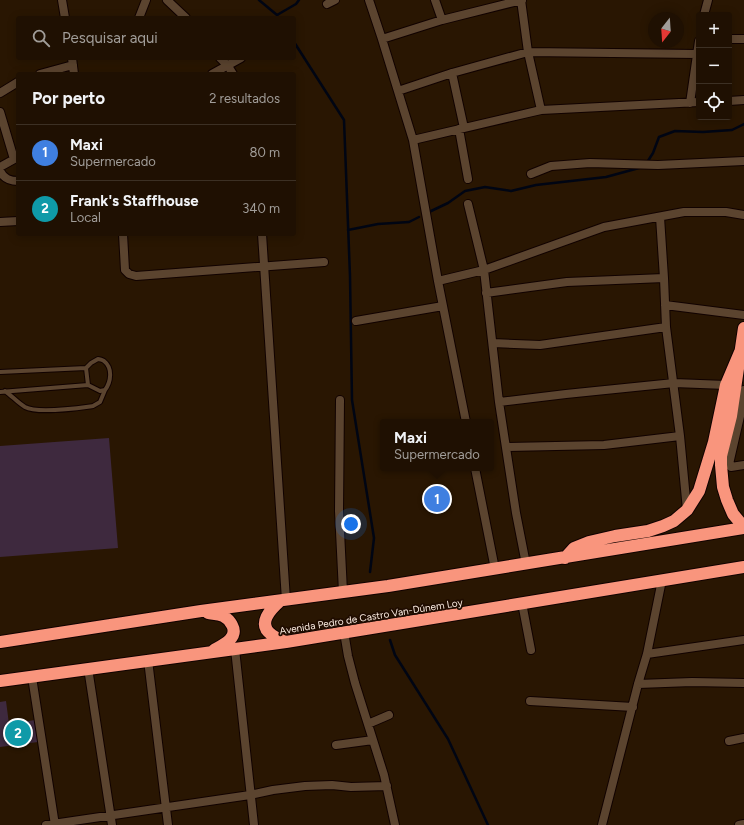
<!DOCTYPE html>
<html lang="pt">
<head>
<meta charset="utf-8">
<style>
  :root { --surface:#1f1002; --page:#2c1e11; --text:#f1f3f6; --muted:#a19d99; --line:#3c3024; --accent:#2563eb }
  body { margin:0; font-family:Figtree,sans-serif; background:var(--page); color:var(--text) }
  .controls { position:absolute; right:12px; top:12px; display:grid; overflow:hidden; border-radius:4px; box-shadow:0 2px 10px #0003 }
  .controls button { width:36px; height:36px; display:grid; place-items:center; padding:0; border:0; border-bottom:1px solid var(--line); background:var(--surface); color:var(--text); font:20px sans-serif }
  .compass { position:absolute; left:648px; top:12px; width:36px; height:36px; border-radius:50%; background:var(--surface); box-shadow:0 2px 10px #0003; rotate:197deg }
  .you { position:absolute; left:351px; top:524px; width:14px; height:14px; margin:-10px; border:3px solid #fff; border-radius:50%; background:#1a73e8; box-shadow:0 0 0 6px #1a73e833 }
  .badge { display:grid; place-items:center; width:26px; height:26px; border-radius:50%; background:var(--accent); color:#fff; font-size:13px; font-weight:700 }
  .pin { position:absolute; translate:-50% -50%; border:2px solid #fff; box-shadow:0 1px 4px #0006 }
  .popup { position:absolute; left:380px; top:419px; width:114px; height:52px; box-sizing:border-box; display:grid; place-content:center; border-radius:4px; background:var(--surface); filter:drop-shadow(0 1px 3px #0005); font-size:13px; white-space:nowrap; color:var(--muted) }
  .popup b { font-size:15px; color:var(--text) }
  .popup::after { content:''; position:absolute; left:50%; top:100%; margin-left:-8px; border:8px solid transparent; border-top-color:var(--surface) }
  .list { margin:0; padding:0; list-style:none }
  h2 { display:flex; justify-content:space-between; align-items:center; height:52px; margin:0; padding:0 16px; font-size:17px }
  h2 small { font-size:13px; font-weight:400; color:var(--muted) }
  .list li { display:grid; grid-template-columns:26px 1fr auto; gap:12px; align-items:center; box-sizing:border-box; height:56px; padding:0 16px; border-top:1px solid var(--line) }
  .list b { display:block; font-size:15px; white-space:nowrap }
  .list p { margin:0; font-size:13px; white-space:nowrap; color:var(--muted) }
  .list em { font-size:13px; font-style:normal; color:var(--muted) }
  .icon { flex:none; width:22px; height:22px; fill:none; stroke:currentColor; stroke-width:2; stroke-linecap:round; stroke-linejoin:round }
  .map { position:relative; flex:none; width:744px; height:825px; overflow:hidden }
  .search { position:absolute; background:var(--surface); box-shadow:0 2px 10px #0003; left:16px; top:16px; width:280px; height:44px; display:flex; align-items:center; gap:10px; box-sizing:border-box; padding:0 14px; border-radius:4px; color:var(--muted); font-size:15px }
  .panel { position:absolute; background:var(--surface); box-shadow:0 2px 10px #0003; left:16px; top:72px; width:280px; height:164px; border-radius:4px }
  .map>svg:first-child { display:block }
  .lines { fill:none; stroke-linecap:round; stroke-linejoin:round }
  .stream { stroke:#000513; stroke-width:2.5 }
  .building { fill:#3e293e }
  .lane-casing { stroke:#110200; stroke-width:6 }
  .street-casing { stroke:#110200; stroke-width:10 }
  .highway-casing { stroke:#110200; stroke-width:14 }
  .lane { stroke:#5b442f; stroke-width:4 }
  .street { stroke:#5b442f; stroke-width:8 }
  .highway { stroke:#f9957d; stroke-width:12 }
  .labels { text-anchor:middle; stroke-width:3.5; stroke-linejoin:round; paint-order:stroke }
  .street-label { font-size:10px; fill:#fcede1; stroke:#1f0c00 }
</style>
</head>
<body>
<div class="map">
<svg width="744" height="825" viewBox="0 0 744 825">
  <rect width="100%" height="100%" fill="#291602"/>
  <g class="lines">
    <path class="stream" d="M259,0L277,15L278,18
      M277,15L296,4L299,0
      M294,42L344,120L350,276L352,400L374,538L370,572
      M646,164L653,153L659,137L675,131L703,132L732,130L744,124
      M429,212L448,203L465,191L485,187L511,191L536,185L606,177L639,168
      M348,230L378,224L409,222L419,217
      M390,640L395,655L448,739L488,825"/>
  </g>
  <path class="building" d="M109,438L118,548L0,557V446Z
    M6,701L9,724L35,720L38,742L0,747V702Z"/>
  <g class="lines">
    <g class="lane-casing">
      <path id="lane" d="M86,368L88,385
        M0,372L86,368L91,363L98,359C99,359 103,360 104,361C113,368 111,382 105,390L100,391L88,385L0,392
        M5,391C12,396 18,403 25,407C38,414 78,408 93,406L100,402L105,390"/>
    </g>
    <g class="street-casing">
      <path id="street" d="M62,0L65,18
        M167,0L186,18
        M369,0L382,39L413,140L438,281L466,422
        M435,0L442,20
        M521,0L528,52L541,110
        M327,4L335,0
        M704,15L708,0
        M139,18L146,0
        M382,39L442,20L522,0
        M729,39H744
        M72,58L74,74
        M220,58L228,66L233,74
        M452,73L464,128
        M40,74L73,65
        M212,74L241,58
        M398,91L452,73L528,52L697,54
        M0,93L18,82
        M729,101L744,100
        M690,103L699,41
        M0,112L14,159
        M459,129L468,179
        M413,140L541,110L699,102
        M0,167L18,157
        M0,171C4,179 10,181 18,181
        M531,174L551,166L590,163L658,165L744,161
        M468,204L484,270L499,402L516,513L526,564
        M660,217L664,278
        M0,222L18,221
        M123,234L125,270L129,274L136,276L324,262
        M262,234L286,600
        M438,281L484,270L604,227L684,212H726L744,215
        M486,293L567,282L664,278L666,327L680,436L687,510
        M665,305L744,315
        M356,321L443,306
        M493,343L540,345L666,327
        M744,390L741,412L729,464L730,466L731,467L744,465
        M340,400L339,511L343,592
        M499,402L566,394L674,383L726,385
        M506,447L604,445L680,436
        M475,468L495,569
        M522,603L531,650
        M344,632L348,656L355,683L384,775L395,825
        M235,649L254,825
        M647,654L744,640
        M148,660L168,825
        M88,668L112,825
        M32,677L55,825
        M638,684L692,682L744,683
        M530,701L633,707
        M368,724L389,715
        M729,741L744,738
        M336,745L373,740
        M46,825L250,795L273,790L305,786L332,785L351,787L387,786
        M602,825L638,684L647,654L662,580
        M739,825L744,824"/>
    </g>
    <g class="highway-casing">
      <path id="highway" d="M744,328L731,416L721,456V465L723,487L727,500L733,514L744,527
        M565,558L574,548L589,542L615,536L648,531L663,526L674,521L687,510L699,491L714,442L726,385L740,352
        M280,601C271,609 256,624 272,635C276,638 281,640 286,642
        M208,613C212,614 218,614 223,616C227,618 230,621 232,625C239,638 223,645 214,650
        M0,642L201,611L388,586L744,528
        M0,681L286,642L744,567"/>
    </g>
    <use href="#lane" class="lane"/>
    <use href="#street" class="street"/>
    <use href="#highway" class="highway"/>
  </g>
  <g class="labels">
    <g class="street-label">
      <text transform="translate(371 616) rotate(-9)" y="4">Avenida Pedro de Castro Van-Dúnem Loy</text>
    </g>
  </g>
</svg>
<div class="controls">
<button>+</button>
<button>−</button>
<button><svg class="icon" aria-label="locate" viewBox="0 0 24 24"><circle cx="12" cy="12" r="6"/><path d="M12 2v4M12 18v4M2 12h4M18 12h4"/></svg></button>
</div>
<svg class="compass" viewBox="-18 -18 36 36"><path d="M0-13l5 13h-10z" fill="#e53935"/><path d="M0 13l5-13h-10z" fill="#a19d99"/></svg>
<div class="you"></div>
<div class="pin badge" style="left:437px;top:499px;background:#3f7fe0">1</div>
<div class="popup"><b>Maxi</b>Supermercado</div>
<div class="pin badge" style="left:18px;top:733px;background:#0f9aa8">2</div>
<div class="search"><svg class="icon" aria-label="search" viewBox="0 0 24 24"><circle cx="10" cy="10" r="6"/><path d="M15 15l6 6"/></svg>Pesquisar aqui</div>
<section class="panel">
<h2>Por perto<small>2 resultados</small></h2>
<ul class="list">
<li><span class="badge" style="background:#3f7fe0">1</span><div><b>Maxi</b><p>Supermercado</p></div><em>80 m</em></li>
<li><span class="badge" style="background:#0f9aa8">2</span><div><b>Frank's Staffhouse</b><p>Local</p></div><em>340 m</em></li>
</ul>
</section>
</div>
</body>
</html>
